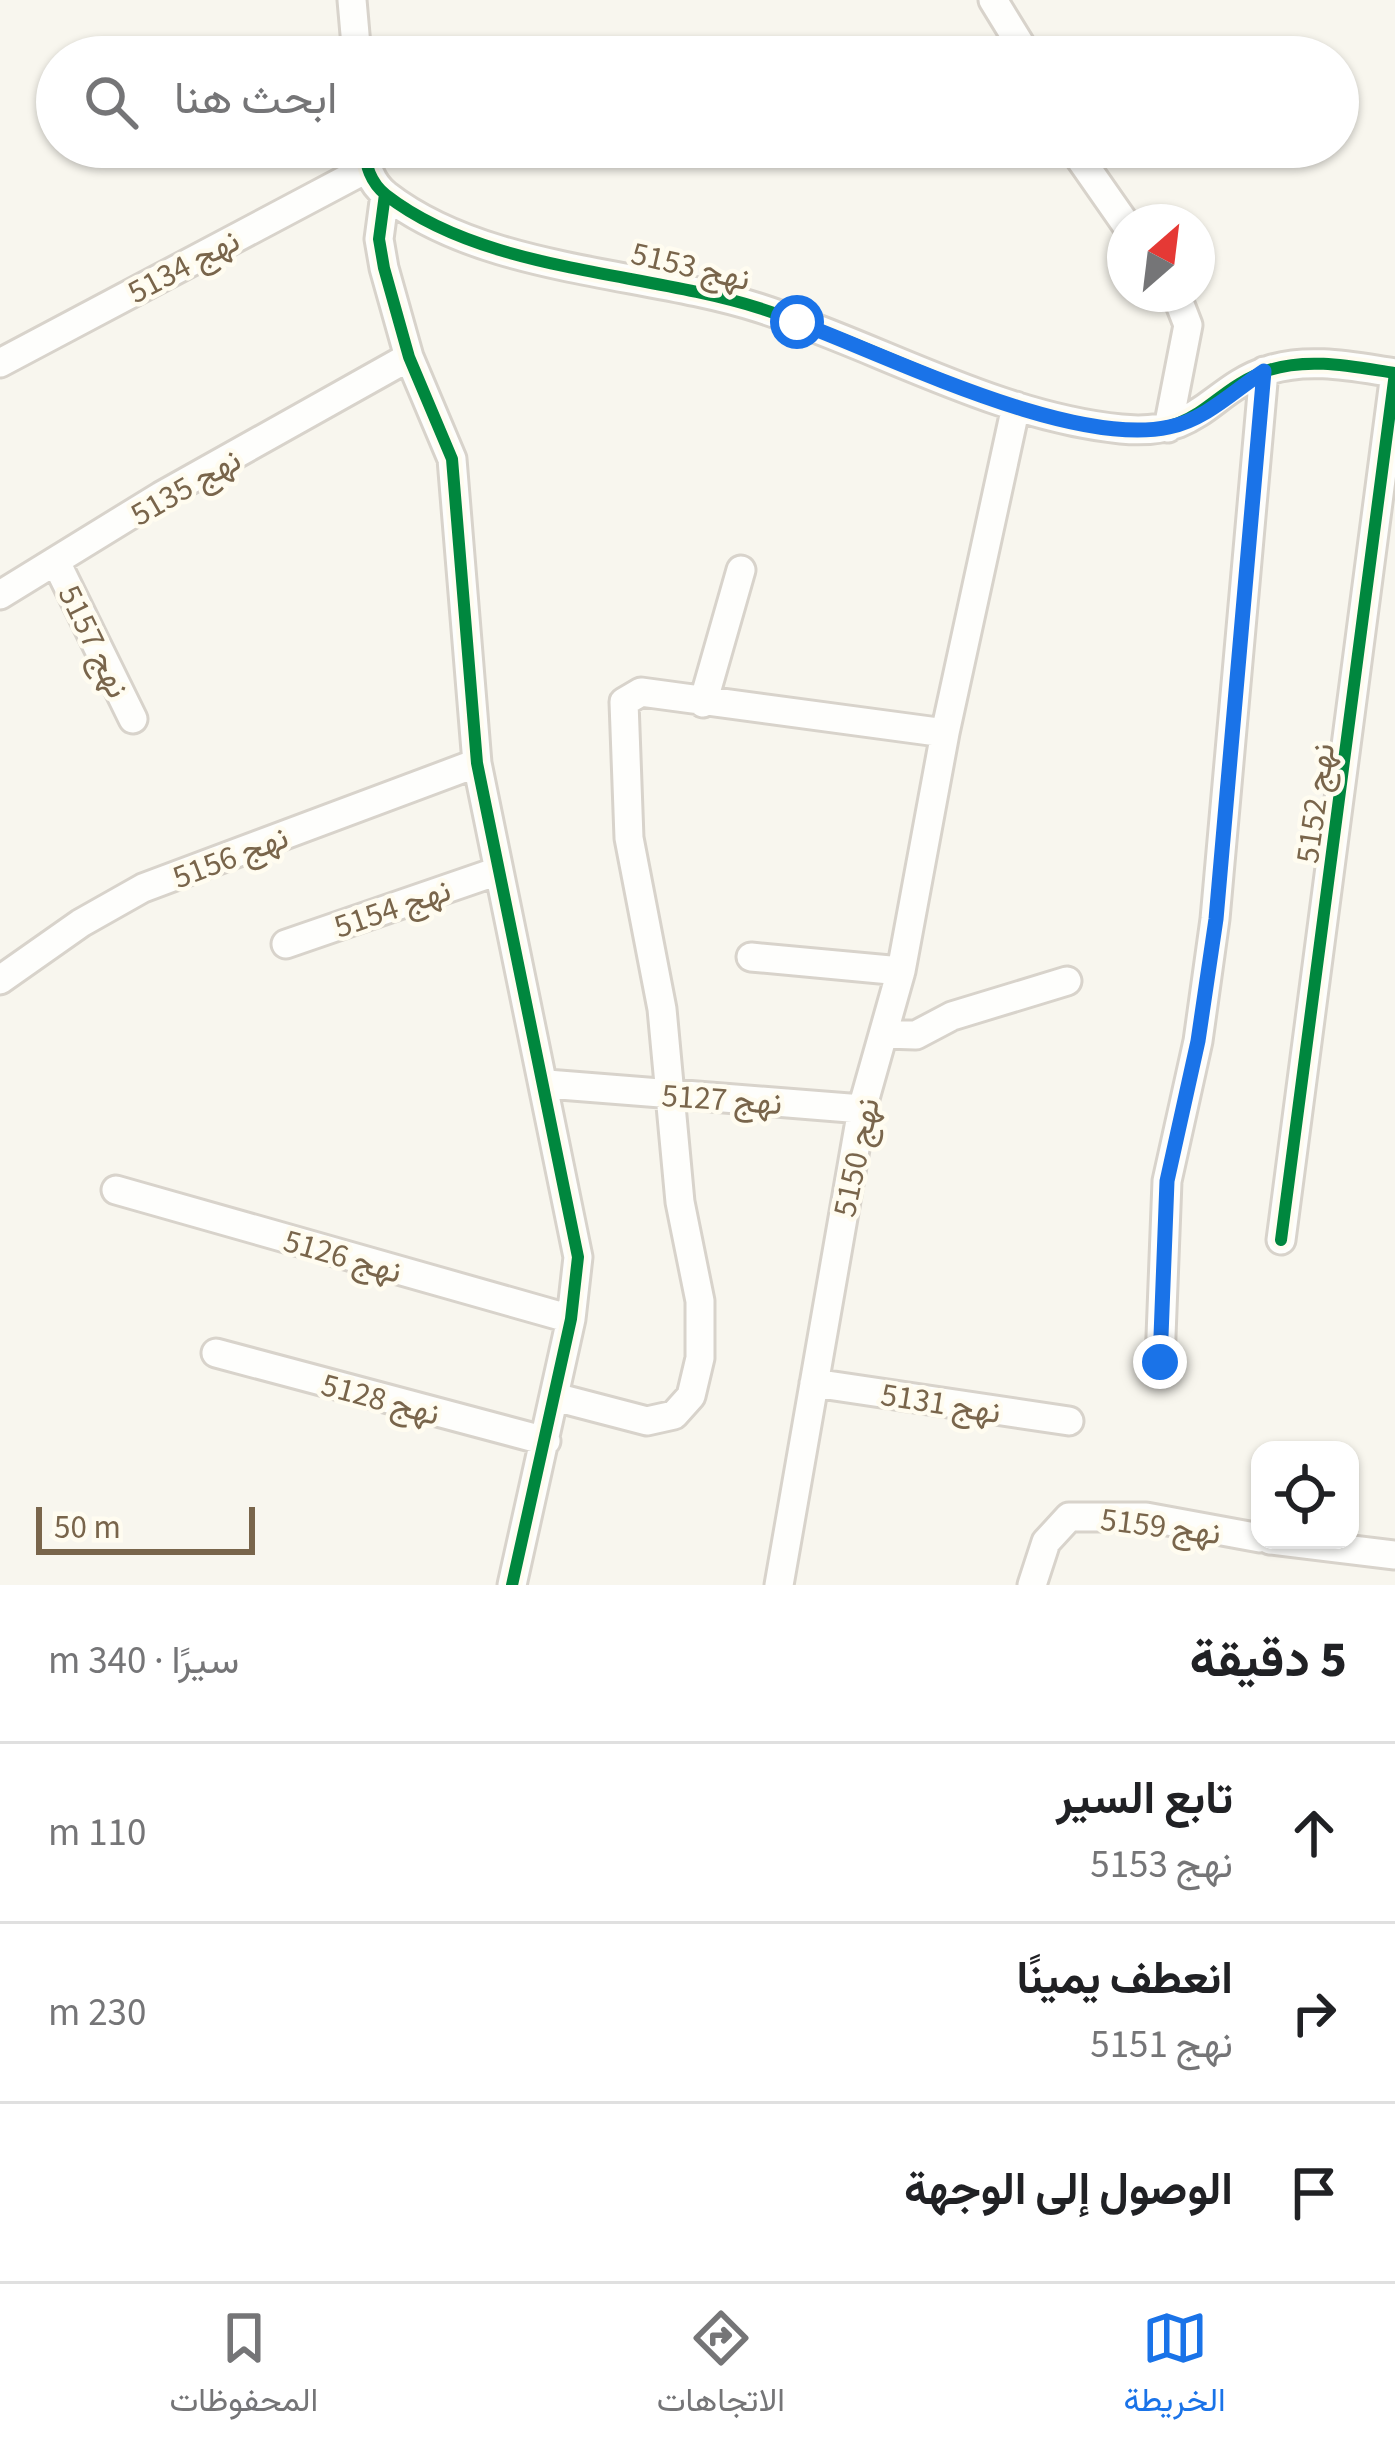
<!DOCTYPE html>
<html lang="ar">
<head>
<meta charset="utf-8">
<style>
  :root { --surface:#fff; --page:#f2f2f2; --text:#202124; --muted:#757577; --line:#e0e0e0; --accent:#1a73e8 }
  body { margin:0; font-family:"Source Sans 3",Vazirmatn,sans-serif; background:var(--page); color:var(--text); direction:rtl }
  .controls { position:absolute; right:36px; bottom:36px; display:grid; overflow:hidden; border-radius:24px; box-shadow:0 3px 9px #0004 }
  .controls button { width:108px; height:108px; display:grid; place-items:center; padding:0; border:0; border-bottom:3px solid var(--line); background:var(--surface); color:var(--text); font:60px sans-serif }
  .compass { position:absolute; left:1107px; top:204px; width:108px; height:108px; border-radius:50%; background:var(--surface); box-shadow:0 3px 9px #0004; rotate:28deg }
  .scale { position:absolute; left:36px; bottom:30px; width:219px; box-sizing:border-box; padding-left:12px; border:6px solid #79654b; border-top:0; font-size:33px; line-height:42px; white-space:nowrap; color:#79654b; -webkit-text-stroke:9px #fffcf0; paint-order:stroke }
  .stop { position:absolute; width:36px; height:36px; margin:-27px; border:9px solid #1a73e8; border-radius:50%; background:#fff }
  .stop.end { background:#1a73e8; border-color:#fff; box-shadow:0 3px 12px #0008 }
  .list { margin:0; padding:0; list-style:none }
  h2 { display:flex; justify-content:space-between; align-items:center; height:156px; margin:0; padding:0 48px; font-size:51px }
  h2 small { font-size:39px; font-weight:400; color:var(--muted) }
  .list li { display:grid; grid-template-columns:78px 1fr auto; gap:36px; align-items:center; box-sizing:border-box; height:180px; padding:0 48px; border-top:3px solid var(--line) }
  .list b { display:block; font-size:45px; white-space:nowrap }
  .list p { margin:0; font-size:39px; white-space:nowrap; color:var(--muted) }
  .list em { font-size:39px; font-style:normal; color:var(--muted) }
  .icon { flex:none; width:66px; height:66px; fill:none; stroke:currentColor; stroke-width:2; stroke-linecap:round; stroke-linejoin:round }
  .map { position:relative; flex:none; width:1395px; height:1585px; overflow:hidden; direction:ltr }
  .search { position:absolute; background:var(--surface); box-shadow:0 3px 9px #0004; left:36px; right:36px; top:36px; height:132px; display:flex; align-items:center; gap:30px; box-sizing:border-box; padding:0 42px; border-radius:66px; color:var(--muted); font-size:45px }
  .sheet { height:696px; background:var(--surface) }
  nav { display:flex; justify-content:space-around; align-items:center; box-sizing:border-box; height:168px; border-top:3px solid var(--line); background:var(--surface); font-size:33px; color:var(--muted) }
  nav a { display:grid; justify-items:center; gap:6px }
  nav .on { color:var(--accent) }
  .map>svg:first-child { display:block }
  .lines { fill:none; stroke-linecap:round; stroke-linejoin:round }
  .minor-casing { stroke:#d8d3cb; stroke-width:33 }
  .minor { stroke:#fefefc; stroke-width:27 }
  .cycleway-casing { stroke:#fffcf0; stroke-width:20 }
  .cycleway { stroke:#00873e; stroke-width:12 }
  .route { stroke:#1a73e8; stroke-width:15 }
  .labels { text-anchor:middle; stroke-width:9; stroke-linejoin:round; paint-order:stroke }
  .street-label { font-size:33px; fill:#79654b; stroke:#fffcf0 }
</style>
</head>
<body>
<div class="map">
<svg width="1395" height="1585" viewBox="0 0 1395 1585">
  <rect width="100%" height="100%" fill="#f8f6ee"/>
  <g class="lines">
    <g class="minor-casing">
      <path id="minor" d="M352,0L357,57
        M993,0L1028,57
        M364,147C366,166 370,182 386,195C485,272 642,271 759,308C878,346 994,416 1121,429C1202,437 1208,390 1269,370C1310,357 1354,367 1395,373L1281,1240
        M1072,147L1125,223
        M385,194L379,239L384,268L409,357L452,459L477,763L578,1257L571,1319L512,1585
        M0,363L366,169
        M1168,428L1188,325L1176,294
        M57,564L133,719
        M0,595L161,496L409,357
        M703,703L741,570
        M286,944L498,871
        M751,957L901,971
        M0,980L81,923L143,888L477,763
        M884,1034L916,1035L952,1016L1067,981
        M547,1084L862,1109
        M116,1190L571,1319
        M216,1353L546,1441
        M1160,1362L1167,1181L1198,1041L1215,919L1264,371
        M814,1383L1069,1421
        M555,1397L647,1421L674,1415L691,1396L700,1358V1301L680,1202L662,1009L629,838L624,702L641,692L945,733
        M1270,1540L1395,1555
        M779,1585L862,1109L901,971L945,733L1016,406
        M1032,1585L1046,1542L1069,1517H1146L1260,1538"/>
    </g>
    <use href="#minor" class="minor"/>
    <g class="cycleway-casing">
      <path id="cycleway" d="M364,147C366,166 370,182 386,195C485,272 642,271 759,308C878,346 994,416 1121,429C1202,437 1208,390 1269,370C1310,357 1354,367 1395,373L1281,1240
        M385,194L379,239L384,268L409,357L452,459L477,763L578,1257L571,1319L512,1585"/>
    </g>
    <use href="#cycleway" class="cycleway"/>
  </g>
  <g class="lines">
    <path class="route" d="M797,322C891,357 1072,448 1169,427C1205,420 1234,391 1264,371L1216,919L1198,1041L1167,1181L1160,1362"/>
  </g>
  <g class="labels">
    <g class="street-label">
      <text transform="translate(183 265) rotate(-28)" y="12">نهج 5134</text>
      <text transform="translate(691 265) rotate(13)" y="12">نهج 5153</text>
      <text transform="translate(185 486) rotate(-30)" y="12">نهج 5135</text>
      <text transform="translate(95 641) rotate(64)" y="12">نهج 5157</text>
      <text transform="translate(1314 803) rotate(-82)" y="12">نهج 5152</text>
      <text transform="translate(230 856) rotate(-21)" y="12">نهج 5156</text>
      <text transform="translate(392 907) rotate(-19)" y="12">نهج 5154</text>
      <text transform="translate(722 1098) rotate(4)" y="12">نهج 5127</text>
      <text transform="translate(855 1157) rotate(-78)" y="12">نهج 5150</text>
      <text transform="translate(343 1255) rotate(16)" y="12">نهج 5126</text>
      <text transform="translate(381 1398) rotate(15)" y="12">نهج 5128</text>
      <text transform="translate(941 1402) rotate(9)" y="12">نهج 5131</text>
      <text transform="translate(1161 1525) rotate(7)" y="12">نهج 5159</text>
    </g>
  </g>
</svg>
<div class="controls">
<button><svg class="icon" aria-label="locate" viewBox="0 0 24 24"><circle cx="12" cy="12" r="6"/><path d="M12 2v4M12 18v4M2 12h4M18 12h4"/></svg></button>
</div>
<svg class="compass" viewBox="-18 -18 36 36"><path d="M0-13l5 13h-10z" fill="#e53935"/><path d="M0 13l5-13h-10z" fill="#757577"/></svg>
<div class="scale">50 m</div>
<div class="stop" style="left:797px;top:322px"></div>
<div class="stop end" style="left:1160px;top:1362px"></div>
<div class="search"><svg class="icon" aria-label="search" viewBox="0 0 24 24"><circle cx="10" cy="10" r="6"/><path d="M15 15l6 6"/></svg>ابحث هنا</div>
</div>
<section class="sheet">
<h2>5 دقيقة<small>سيرًا · 340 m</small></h2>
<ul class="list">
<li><svg class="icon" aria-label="ahead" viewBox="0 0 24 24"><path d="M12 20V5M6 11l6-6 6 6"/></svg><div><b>تابع السير</b><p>نهج 5153</p></div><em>110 m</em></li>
<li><svg class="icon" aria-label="right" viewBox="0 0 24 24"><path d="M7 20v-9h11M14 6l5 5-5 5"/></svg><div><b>انعطف يمينًا</b><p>نهج 5151</p></div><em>230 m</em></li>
<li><svg class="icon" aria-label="arrive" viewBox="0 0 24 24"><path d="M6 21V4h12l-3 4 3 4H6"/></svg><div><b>الوصول إلى الوجهة</b></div></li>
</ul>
</section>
<nav>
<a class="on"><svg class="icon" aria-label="map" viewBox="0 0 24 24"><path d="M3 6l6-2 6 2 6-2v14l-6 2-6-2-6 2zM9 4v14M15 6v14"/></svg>الخريطة</a>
<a><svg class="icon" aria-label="directions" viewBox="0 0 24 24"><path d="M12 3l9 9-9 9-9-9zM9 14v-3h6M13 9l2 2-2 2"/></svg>الاتجاهات</a>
<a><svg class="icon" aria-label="saved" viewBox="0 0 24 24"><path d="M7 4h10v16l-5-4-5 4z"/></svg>المحفوظات</a>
</nav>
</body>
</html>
